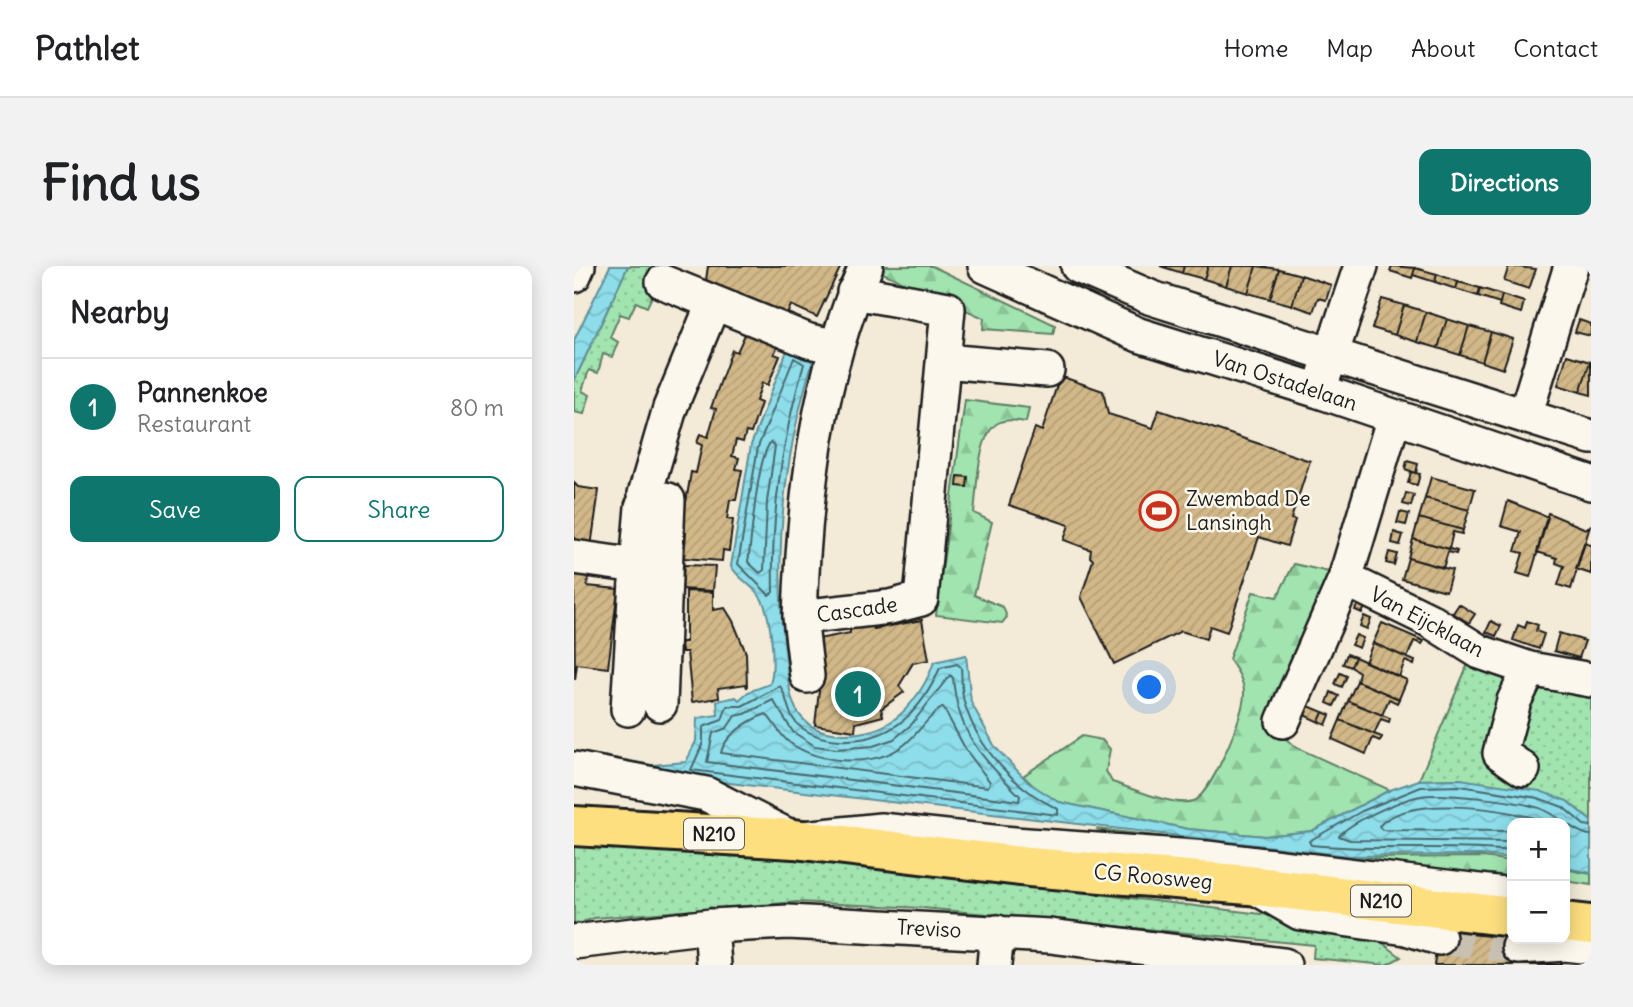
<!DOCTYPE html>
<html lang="en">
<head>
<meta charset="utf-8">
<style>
  :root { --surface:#fff; --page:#f2f2f2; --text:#202124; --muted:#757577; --line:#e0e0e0; --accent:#0f766e }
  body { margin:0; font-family:Delius,sans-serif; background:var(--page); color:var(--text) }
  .controls { position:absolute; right:21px; bottom:21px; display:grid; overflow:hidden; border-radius:14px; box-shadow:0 4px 18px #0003 }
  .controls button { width:63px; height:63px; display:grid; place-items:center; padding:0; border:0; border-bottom:2px solid var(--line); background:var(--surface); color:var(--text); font:35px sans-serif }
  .you { position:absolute; left:576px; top:422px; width:24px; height:24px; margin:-18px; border:5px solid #fff; border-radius:50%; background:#1a73e8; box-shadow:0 0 0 10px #1a73e833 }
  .badge { display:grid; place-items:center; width:46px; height:46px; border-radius:50%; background:var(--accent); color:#fff; font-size:23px; font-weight:700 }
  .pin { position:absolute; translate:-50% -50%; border:4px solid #fff; box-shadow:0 2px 7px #0006 }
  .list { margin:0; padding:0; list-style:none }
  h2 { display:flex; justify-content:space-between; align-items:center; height:91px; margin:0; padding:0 28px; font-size:30px }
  h2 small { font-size:23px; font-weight:400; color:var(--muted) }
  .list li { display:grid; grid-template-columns:46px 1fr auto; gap:21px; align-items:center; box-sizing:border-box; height:98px; padding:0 28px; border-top:2px solid var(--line) }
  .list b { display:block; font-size:26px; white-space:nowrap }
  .list p { margin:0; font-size:23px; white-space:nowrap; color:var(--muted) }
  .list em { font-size:23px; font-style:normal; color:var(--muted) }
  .actions { display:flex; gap:14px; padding:21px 28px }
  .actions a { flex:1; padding:16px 0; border:2px solid var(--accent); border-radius:14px; text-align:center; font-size:24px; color:var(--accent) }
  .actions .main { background:var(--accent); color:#fff }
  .map { position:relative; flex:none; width:1017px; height:699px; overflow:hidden; border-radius:14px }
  header { display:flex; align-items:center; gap:42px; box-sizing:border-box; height:98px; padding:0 35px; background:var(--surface); border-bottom:2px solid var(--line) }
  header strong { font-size:33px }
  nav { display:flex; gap:38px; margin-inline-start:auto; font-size:24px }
  .intro { display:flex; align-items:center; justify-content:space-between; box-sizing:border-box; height:168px; padding:0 42px }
  h1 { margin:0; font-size:49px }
  .button { padding:18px 32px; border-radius:14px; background:var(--accent); color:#fff; font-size:24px; font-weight:700 }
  main { display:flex; gap:42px; padding:0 42px }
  aside { flex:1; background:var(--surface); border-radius:14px; box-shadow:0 4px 18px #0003 }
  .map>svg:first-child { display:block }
  .grass { fill:url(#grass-dots); stroke:#5e8066; stroke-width:2 }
  .forest { fill:url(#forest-firs); stroke:#5e8066; stroke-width:2 }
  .water { fill:url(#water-waves); stroke:#609098; stroke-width:2 }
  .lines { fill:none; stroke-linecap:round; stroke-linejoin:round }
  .shore { stroke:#49696e; stroke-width:2 }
  .building { fill:url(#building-hatch); stroke:#1c1c1c; stroke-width:2 }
  .minor-tunnel { stroke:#c8c1b2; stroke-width:33; stroke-dasharray:33 17; stroke-linecap:butt }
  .minor-casing { stroke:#1c1c1c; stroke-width:38 }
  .major-casing { stroke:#1c1c1c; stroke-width:44 }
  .minor { stroke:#fbf7ec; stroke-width:33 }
  .major { stroke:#fddf80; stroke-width:38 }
  .labels { text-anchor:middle; stroke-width:5; stroke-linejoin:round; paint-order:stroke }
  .shield { fill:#fbf7ec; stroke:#5f5e5a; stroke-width:2 }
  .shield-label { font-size:19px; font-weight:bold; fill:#1c1c1c }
  .street-label { font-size:21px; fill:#1c1c1c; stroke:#fbf7ec }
  .poi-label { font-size:21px; fill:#1c1c1c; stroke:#fbf7ec; text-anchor:start }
</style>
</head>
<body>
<header>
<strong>Pathlet</strong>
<nav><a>Home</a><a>Map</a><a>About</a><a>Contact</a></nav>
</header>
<div class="intro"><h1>Find us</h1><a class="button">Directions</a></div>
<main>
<aside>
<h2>Nearby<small></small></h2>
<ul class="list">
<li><span class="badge">1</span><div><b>Pannenkoe</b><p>Restaurant</p></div><em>80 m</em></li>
</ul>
<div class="actions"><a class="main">Save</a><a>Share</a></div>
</aside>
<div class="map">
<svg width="1017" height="699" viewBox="0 0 1017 699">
  <defs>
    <pattern id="grass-dots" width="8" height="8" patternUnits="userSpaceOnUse" patternTransform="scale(1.75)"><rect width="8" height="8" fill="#a1e4af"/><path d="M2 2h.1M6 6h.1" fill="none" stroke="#8ac396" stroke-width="1.8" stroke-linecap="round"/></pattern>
    <pattern id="forest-firs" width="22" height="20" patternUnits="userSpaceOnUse" patternTransform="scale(1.75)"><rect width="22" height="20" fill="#a1e4af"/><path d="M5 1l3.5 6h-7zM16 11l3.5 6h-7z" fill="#8ac396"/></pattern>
    <pattern id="water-waves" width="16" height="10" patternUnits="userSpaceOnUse" patternTransform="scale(1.75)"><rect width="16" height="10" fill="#8dddea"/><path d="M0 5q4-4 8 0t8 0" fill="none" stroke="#79bdc8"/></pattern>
    <pattern id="building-hatch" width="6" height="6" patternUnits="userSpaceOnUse" patternTransform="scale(1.75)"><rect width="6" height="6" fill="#d2b888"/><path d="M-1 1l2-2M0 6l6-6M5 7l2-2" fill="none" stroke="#b49e75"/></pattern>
  </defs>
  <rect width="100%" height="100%" fill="#f3ead8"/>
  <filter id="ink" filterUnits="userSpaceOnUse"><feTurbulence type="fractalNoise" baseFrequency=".0143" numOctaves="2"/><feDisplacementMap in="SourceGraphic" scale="14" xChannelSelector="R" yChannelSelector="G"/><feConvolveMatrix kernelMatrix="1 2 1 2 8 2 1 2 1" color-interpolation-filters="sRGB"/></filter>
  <g filter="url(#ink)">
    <path class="grass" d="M54,0H88L89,7L73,41L62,36L55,51L46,48L36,71L44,76L38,91L29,88L24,107L15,104L8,125L16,129L10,148L0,146V115Z
      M899,386L1017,419V555L993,535L886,513L845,514Z
      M0,569L44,570L786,660L827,691L812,699L739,692L740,679L349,642L223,636L20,652L0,660Z"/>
    <path class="forest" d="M304,0H358L481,59L479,68L409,63L410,52L302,4Z
      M391,134L455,142L452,156C443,155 433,152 424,157C403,169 403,224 400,247L418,256L400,329L429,341L433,351L428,357L362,349Z
      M720,298L755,306L711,472L721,481L816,524L738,565L691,570L614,563L485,536L468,528L449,510L508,470L528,474L536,483L532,505L538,516C557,522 604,543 621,534C639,524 671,447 670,427C670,414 662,403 655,393L679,326L703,331Z
      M522,563L772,592L909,591L938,595V610L552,574Z
      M991,603L1017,608V619L991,615Z"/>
    <path class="water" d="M36,0H54L0,115V74Z
      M214,82L240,91C209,190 199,292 212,393C215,414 214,437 229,453C245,471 277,470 299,464C328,456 351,423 360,396L392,389L397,436L421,481L455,517L485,536L614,563L691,570L738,565L816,524L845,514L886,513L966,525L993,535L1017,555V607L991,602V557H938V592L907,589L775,590L138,515L0,491V485L78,499L112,496L122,475L123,452L144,449L143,435L162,431L165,434L174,426L196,418C202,399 197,349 187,332C179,319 164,313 157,300L177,179Z"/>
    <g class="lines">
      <path class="shore" d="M220,92L230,98C208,173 197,248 199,326L195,329L164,298L184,181Z
        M197,176L201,180L193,236L190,304L186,307L174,296C178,271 183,190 197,176Z
        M383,398L387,401C388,413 387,428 391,439C405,484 443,524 484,543V549L117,504L129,477V461L148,454L153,440H168L206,420C215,432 212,451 228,462C242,472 257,475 274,474C321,473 348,443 366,402Z
        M376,409L379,412C384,469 408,491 446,530L445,535L133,496L139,467L153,462L161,450L171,448L199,434L219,466L241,480L263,483L299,480L320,473L337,459Z
        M369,441L392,484L416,516L414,521L147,487C150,470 175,454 192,448C200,456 206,470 216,477C246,498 300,502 330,479C344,468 355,449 369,441Z
        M938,565L808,564L805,560C835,527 938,543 976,557
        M938,576L776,574L765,570C776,556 828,533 847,530C869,526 944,535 965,542C983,548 1002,568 1017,569
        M938,585C871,578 804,586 737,579L735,575L788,545L847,521L886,520L964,532L989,541L1010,559L1017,560"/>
    </g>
    <path class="building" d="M134,0H267L243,51L217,39L212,51L132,14Z
      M586,0H610L608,7Z
      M610,0H634L630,13L608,7Z
      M634,0H658L652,20L630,13Z
      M658,0H682L674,27L652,20Z
      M682,0L705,3L696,33L674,27Z
      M818,0L841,2L838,12L816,5Z
      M935,0L962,3L955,23L930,15Z
      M841,2L863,8L861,16L839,9Z
      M705,3L727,9L718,39L696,33Z
      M863,8L884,16L882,23L861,16Z
      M727,9L757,19L752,34L744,32L739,46L718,39Z
      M884,16L906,22L904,30L882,23Z
      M906,22L928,29L926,37L904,30Z
      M928,29L950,36L947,47L925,40Z
      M808,33L830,39L821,69L798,62Z
      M830,39L852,46L843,76L821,69Z
      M852,46L873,53L864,82L843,76Z
      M873,53L895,60L886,89L864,82Z
      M1005,54L1017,58V70L1001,66Z
      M895,60L917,66L908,96L886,89Z
      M173,64L205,78L200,88L206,90L194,119L188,117L182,135L187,137L177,167L172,166L169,176L162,174L158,190L165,192L162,203L168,204L162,234H156L153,253L159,254L155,285L149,284L148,295L110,292L112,267H107L108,261L117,206L122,207L128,179L123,177L126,168L134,171L142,143L137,142L148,111L158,84L163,86Z
      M917,66L939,73L929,103L908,96Z
      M993,89L1016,96L1006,126L984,119Z
      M1016,96H1017V129L1006,126Z
      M486,110L529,125L534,148L579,162L585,144L736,195L717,253L721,254L713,280L685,271L653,366L636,360L632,373L607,365L540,398L507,331L519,294L516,291L517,284L490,274L495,259L435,239L461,162L468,165Z
      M833,195L844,198L842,207L831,203Z
      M837,206L846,208L843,219L834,217Z
      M384,210L394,211L393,221L383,220Z
      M857,211L901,223L895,244L851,232Z
      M0,217L4,221L25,224L16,288L0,286Z
      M832,227L840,229L837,240L829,238Z
      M851,232L895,244L889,264L845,252Z
      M934,235L974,251L956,311L943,307L949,287L941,285L947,266L927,260Z
      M826,246L835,248L832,259L823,257Z
      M974,247L1012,263L1016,260L997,323L984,319L990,300L982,297L983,292L963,286Z
      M845,252L889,264L888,268L879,266L875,283L839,273Z
      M820,266L829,269L826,279L818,277Z
      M839,273L883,285L882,288L874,286L869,302L834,292Z
      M1010,277L1017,279V308L1002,303Z
      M815,286L823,288L820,299L812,297Z
      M834,292L878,304L872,325L828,313Z
      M110,299L141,300L139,325L108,323Z
      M0,301L15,302L13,320L44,323L34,402L3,398L1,414Z
      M112,325L139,326V344L151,342L159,355L172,387L173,422L172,418L144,422L145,432L118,436L113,386H108L107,376H112Z
      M785,335L793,338L788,347L781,344Z
      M885,338L901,348L895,357L879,347Z
      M790,350L797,353L793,363L786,360Z
      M348,354L355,394L339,397L325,420L330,426L307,443L309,450L282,457L281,465L241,459L248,398L244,373L276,367V362L299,358L300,363Z
      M917,355L927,360L922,370L912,366Z
      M953,355L964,359L962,365L970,368L965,383L939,374L944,359L951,362Z
      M808,357L850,375L848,378L840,375L833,392L799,377Z
      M985,367L1011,375L1005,392L980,385Z
      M782,369L789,372L785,382L777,379Z
      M799,377L841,395L840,399L831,395L825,411L791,396Z
      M773,388L781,391L777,401L769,398Z
      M781,391L833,414L825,433L783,415L785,406L777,401Z
      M766,407L773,410L768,421L761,418Z
      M783,415L825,433L823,437L815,433L808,449L774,435Z
      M757,426L765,430L760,440L753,437Z
      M774,435L816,452L815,456L807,453L800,468L766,454Z
      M732,439L749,446L745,456L728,448Z
      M749,446L756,449L752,459L745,456Z
      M766,454L800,468L808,471L806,475L799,472L792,488L758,473Z
      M865,665L946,673L943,699H860Z
      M940,689L987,694V699H938Z"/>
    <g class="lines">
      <path class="minor-tunnel" d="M865,672L945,681"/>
      <g class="minor-casing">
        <path id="minor" d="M411,0L565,69L745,125L1017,217
          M504,0L578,32L1017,171
          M0,9L4,0
          M89,16L235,75L260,80
          M280,26L374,43L347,333L316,341L226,351C230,230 243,112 292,0
          M370,95L473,104
          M751,107L787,0
          M951,150L997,0
          M0,291L63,300L68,241
          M771,313L855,354L906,386L956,403L1017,414
          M226,351L233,410
          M86,438L94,234L71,228L96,142L139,38
          M54,443L63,300
          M709,455L771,313L820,151
          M0,503L132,528L220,573L307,564L428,577L633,592L938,629
          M949,503L926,487L940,435L956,403
          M684,623L726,647L832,662L865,672
          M137,660L140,699
          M0,676L137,660L214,656L476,670L710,699
          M945,681L991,678L1017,681
          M420,699L423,666"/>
      </g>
      <g class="major-casing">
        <path id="major" d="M0,560L220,573L455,601L675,619L938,651
          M991,656L1017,659"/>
      </g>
      <use href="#minor" class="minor"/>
      <use href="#major" class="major"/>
    </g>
  </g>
  <defs>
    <g id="stadium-ring" transform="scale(2.0125)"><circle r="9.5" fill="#fbf7ec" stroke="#c8321e" stroke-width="1.5"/><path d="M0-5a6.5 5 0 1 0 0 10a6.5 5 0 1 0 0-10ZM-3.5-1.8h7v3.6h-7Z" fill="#c8321e"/></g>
  </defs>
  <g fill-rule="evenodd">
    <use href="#stadium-ring" x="585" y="245"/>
  </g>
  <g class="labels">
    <g class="shield">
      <rect x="110" y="552.5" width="60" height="31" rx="5"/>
      <rect x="777" y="619.5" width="60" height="31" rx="5"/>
    </g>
    <g class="shield-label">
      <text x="140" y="575">N210</text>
      <text x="807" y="642">N210</text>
    </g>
    <g class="street-label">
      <text transform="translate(711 115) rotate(18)" y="7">Van Ostadelaan</text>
      <text transform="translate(283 344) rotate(-8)" y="7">Cascade</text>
      <text transform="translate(853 356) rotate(28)" y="7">Van Eijcklaan</text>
      <text transform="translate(579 611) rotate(5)" y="7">CG Roosweg</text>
      <text transform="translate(355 663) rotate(3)" y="7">Treviso</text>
    </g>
    <g class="poi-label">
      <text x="612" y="240">Zwembad De<tspan x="612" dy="24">Lansingh</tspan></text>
    </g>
  </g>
</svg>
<div class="controls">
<button>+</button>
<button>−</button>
</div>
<div class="you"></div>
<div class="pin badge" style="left:284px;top:428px">1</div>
</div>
</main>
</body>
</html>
